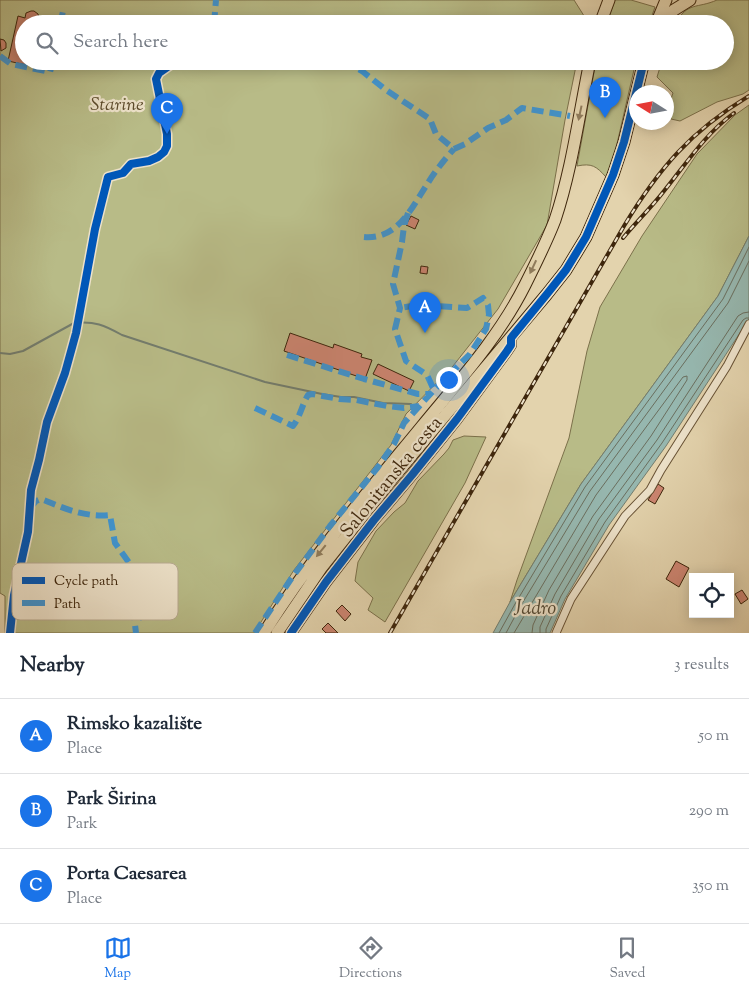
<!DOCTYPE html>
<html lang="en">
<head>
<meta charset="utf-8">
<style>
  :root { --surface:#fff; --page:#f6f6f7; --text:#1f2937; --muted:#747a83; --line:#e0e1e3; --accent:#1a73e8 }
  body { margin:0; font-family:"Sorts Mill Goudy",serif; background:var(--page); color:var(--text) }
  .controls { position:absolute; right:15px; bottom:15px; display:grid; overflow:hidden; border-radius:0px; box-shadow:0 2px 12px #0003 }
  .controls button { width:45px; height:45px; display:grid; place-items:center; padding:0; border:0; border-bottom:1px solid var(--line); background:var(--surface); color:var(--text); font:25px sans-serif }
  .compass { position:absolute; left:629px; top:85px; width:45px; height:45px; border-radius:50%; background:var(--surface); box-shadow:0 2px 12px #0003; rotate:281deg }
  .you { position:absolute; left:448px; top:379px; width:18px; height:18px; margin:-12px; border:4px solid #fff; border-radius:50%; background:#1a73e8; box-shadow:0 0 0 8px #1a73e833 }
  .badge { display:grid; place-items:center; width:32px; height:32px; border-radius:50%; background:var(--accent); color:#fff; font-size:16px; font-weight:700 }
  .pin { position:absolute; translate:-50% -41px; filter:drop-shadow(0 1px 2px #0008) }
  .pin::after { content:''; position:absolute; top:26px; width:18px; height:15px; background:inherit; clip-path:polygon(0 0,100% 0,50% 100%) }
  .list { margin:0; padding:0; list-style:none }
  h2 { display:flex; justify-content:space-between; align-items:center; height:65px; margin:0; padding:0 20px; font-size:21px }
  h2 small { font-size:16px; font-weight:400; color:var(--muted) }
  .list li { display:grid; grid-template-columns:32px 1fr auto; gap:15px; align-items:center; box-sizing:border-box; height:75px; padding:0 20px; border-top:1px solid var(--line) }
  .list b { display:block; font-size:19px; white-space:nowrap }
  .list p { margin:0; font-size:16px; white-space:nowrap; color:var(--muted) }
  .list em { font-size:16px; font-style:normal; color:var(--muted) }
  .icon { flex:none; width:28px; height:28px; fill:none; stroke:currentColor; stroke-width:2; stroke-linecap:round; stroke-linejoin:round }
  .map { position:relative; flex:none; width:749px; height:633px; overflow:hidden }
  .search { position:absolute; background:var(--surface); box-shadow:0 2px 12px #0003; left:15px; right:15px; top:15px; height:55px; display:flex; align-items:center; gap:12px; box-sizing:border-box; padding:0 18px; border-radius:28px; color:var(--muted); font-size:19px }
  .sheet { height:290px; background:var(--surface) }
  nav { display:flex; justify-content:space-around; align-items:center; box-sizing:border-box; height:70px; border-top:1px solid var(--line); background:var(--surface); font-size:14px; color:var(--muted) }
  nav a { display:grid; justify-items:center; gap:2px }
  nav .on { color:var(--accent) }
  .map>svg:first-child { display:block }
  .green { fill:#b8bb87; stroke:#7b704a }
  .water { fill:#96b7af; stroke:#737d6e }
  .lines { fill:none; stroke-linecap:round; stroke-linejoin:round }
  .shore { stroke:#6a6e5e; stroke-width:1 }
  .stream { stroke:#737d6e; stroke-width:2 }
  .building { fill:#cc8571; stroke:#3e260c }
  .minor-casing { stroke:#675134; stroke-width:9 }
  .secondary-casing { stroke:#3e260c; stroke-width:12 }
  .trunk-casing { stroke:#3e260c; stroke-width:13 }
  .minor { stroke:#ede2ca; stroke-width:7 }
  .secondary { stroke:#ede2ca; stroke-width:10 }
  .trunk { stroke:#e3d3ad; stroke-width:11 }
  .rail-casing { stroke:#3e260c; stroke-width:4 }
  .rail { stroke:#ede2ca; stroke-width:2; stroke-dasharray:5.5; stroke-linecap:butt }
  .quiet { stroke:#3f95d2; stroke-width:6; stroke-dasharray:12 6; stroke-linecap:butt }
  .cycleway-casing { stroke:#ede2ca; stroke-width:11 }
  .cycleway { stroke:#0057b8; stroke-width:8 }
  .oneway { fill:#907c5c }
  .labels { text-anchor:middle; stroke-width:4.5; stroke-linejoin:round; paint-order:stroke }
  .park-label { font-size:19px; font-style:italic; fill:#5c4b2b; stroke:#ede2ca }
  .street-label { font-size:19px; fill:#3e260c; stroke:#ede2ca }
  .water-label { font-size:20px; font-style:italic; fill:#544a35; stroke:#ede2ca }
  .key { fill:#ede2ca; stroke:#b8aa91; stroke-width:1 }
  .key-label { font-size:14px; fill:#3e260c }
</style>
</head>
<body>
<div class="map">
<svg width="749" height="633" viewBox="0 0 749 633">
  <rect width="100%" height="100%" fill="#e3d3ad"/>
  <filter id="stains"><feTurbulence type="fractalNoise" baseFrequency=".004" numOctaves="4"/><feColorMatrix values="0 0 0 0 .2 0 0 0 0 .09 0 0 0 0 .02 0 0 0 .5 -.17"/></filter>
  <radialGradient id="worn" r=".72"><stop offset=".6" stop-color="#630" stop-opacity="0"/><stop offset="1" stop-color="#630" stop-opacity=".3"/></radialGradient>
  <path class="green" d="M0,0H574L586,19L585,24H24V61H577L565,120L547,225L498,309L453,366L406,414L391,445L294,570L254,633H5V596L0,593Z
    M615,0H631L655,7L649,24H606Z
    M717,0H749V90L743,94L717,102L680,121L671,119L668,107L673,93L657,77L662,61H725V24H675C688,1 697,9 717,0Z
    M596,61H636L613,161L606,177C596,166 592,163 577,166Z
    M749,105V236L718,296L581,484L510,602L517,580L569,438L587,351L600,307L642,236L697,154L735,115Z
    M464,436L486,437L465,483L385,622L368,610L373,598L355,581L358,562L376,531L394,512L405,503L418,481L444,454L449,448L453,440Z"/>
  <path class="water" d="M749,236V319L666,446L609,525L565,599L550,633H493L510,602L581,484L718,296Z"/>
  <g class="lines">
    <path class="shore" d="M499,633L515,604L585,487L723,299L749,247
      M506,633L520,607L590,491L728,303L749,261
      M514,633L596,495L683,377L687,376V380L651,436L593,516L549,590L533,625L532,633
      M540,633V627L555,594L599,519L657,440L738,316L743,313L749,312
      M546,633V629L561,596L605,522L662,443L743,320L746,318H749"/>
    <path class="stream" d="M0,353L10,354L23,351L74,323C95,321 104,325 122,335L265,382L322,394L341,397H354L383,403L411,404"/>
  </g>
  <path class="building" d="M31,11H34L38,14L40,21L46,22V24H24V61H38L36,67L8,61L18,16L25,18L26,13Z
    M0,39L4,40L6,43V48L1,51Z
    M411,216L419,220L415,229L406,225Z
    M421,266L428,267L427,274L420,273Z
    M290,333L333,348L334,344L362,354L361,357L372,360L365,379L284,351Z
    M378,364L414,381L409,391L373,374Z
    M658,484L664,488L655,504L648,500Z
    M676,561L689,568L679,587L666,579Z
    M742,590L748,599L741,604L735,594Z
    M342,605L351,614L345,621L336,611Z
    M328,623L338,633H326L322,629Z"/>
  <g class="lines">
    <g class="minor-casing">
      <path id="minor" d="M556,633L571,599L625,516L650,490L661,470L727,366L749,324"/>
    </g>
    <g class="secondary-casing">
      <path id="secondary" d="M291,633L326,582L374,520L412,475L457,419L507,351L511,345V338"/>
    </g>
    <g class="trunk-casing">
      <path id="trunk" d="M600,24L609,0
        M656,24L666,0
        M660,24L674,10L690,0
        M264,633C310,559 367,493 422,426C459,381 499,337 525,285C535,265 547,241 555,220C572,169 579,114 590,61
        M277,633L322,567L391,480L547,294L566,270L586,237L613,175L624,142L644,61"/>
    </g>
    <use href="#minor" class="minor"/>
    <use href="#secondary" class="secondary"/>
    <use href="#trunk" class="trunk"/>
    <g class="rail-casing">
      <path id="rail" d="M623,238C636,222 651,208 664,191C686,164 705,134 734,113
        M390,633L624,226C659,168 691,131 749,96"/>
    </g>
    <use href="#rail" class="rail"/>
    <path class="quiet" d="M60,24L64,7
      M214,24L216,0
      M0,56L11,64L50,72L53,61
      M343,61L362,71L386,90L430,119L436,134L454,149L465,144L488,128L506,120L522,108L570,116
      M408,213L404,226L402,242L393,284L400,308L395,329L406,361L427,375L434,390
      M364,237C397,240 411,209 426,186C434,173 443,161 454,149
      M287,355L364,379L418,394H430
      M255,408L293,426C300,417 302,405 308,395L312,394L339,399L356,400L387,406L404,408L419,406
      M30,508L36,501L41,499C47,501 51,503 56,505C73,512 92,517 110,515L115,543L130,564L133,605L138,614L143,619
      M133,608L136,633
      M255,633L291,579L330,526L378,467L394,444L404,423L434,390L470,354L486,329L489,315L488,305L483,298L467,308L418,305L400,308"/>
    <g class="cycleway-casing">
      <path id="cycleway" d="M10,633L14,595L28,532L31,490L39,460L47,422L65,373L76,333L95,229L108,177L123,173L131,164L149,161L158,157L164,152L167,146V134L156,79L159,73L176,61
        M291,633L326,582L374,520L412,475L457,419L507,351L511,345V338L547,294L566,270L586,237L613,175L624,142L644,61"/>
    </g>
    <use href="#cycleway" class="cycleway"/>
  </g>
  <defs><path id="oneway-solid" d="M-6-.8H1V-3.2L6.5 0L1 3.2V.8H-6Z" transform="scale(1.25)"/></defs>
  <g class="oneway">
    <use href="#oneway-solid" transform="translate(580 113) rotate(102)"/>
    <use href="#oneway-solid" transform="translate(533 267) rotate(115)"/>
    <use href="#oneway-solid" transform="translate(321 551) rotate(129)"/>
  </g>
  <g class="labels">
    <g class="park-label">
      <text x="117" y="110">Starine</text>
    </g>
    <g class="street-label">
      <text transform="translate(390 476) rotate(-51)" y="7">Salonitanska cesta</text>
    </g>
    <g class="water-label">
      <text x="535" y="614">Jadro</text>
    </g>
  </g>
  <rect x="12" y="563" width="166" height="57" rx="8" class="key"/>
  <rect x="22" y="577" width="23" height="7" fill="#0057b8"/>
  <rect x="22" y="600" width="23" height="6" fill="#3f95d2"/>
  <g class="key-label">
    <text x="54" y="585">Cycle path</text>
    <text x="54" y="608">Path</text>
  </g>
  <rect width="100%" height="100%" filter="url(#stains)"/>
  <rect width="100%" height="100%" fill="url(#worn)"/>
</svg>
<div class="controls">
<button><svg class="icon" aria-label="locate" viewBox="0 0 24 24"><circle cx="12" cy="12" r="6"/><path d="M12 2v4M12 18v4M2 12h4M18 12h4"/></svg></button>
</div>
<svg class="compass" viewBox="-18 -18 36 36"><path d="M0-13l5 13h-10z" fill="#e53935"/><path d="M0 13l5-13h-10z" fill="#747a83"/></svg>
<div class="you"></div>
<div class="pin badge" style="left:425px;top:333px">A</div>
<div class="pin badge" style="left:605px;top:118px">B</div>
<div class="pin badge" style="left:167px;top:134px">C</div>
<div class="search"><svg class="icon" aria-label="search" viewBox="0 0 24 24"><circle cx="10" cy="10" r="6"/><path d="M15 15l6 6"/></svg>Search here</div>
</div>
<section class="sheet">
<h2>Nearby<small>3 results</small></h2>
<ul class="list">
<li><span class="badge">A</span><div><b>Rimsko kazalište</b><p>Place</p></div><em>50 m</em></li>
<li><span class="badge">B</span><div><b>Park Širina</b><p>Park</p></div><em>290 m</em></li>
<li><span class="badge">C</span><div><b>Porta Caesarea</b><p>Place</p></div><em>350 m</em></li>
</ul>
</section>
<nav>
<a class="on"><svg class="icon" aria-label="map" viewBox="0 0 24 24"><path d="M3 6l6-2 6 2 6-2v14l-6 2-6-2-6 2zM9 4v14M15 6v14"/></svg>Map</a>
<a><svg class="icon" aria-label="directions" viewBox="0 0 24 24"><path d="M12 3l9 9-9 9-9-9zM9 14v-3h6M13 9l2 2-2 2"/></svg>Directions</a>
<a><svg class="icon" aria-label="saved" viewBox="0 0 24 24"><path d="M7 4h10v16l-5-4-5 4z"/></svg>Saved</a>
</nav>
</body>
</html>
